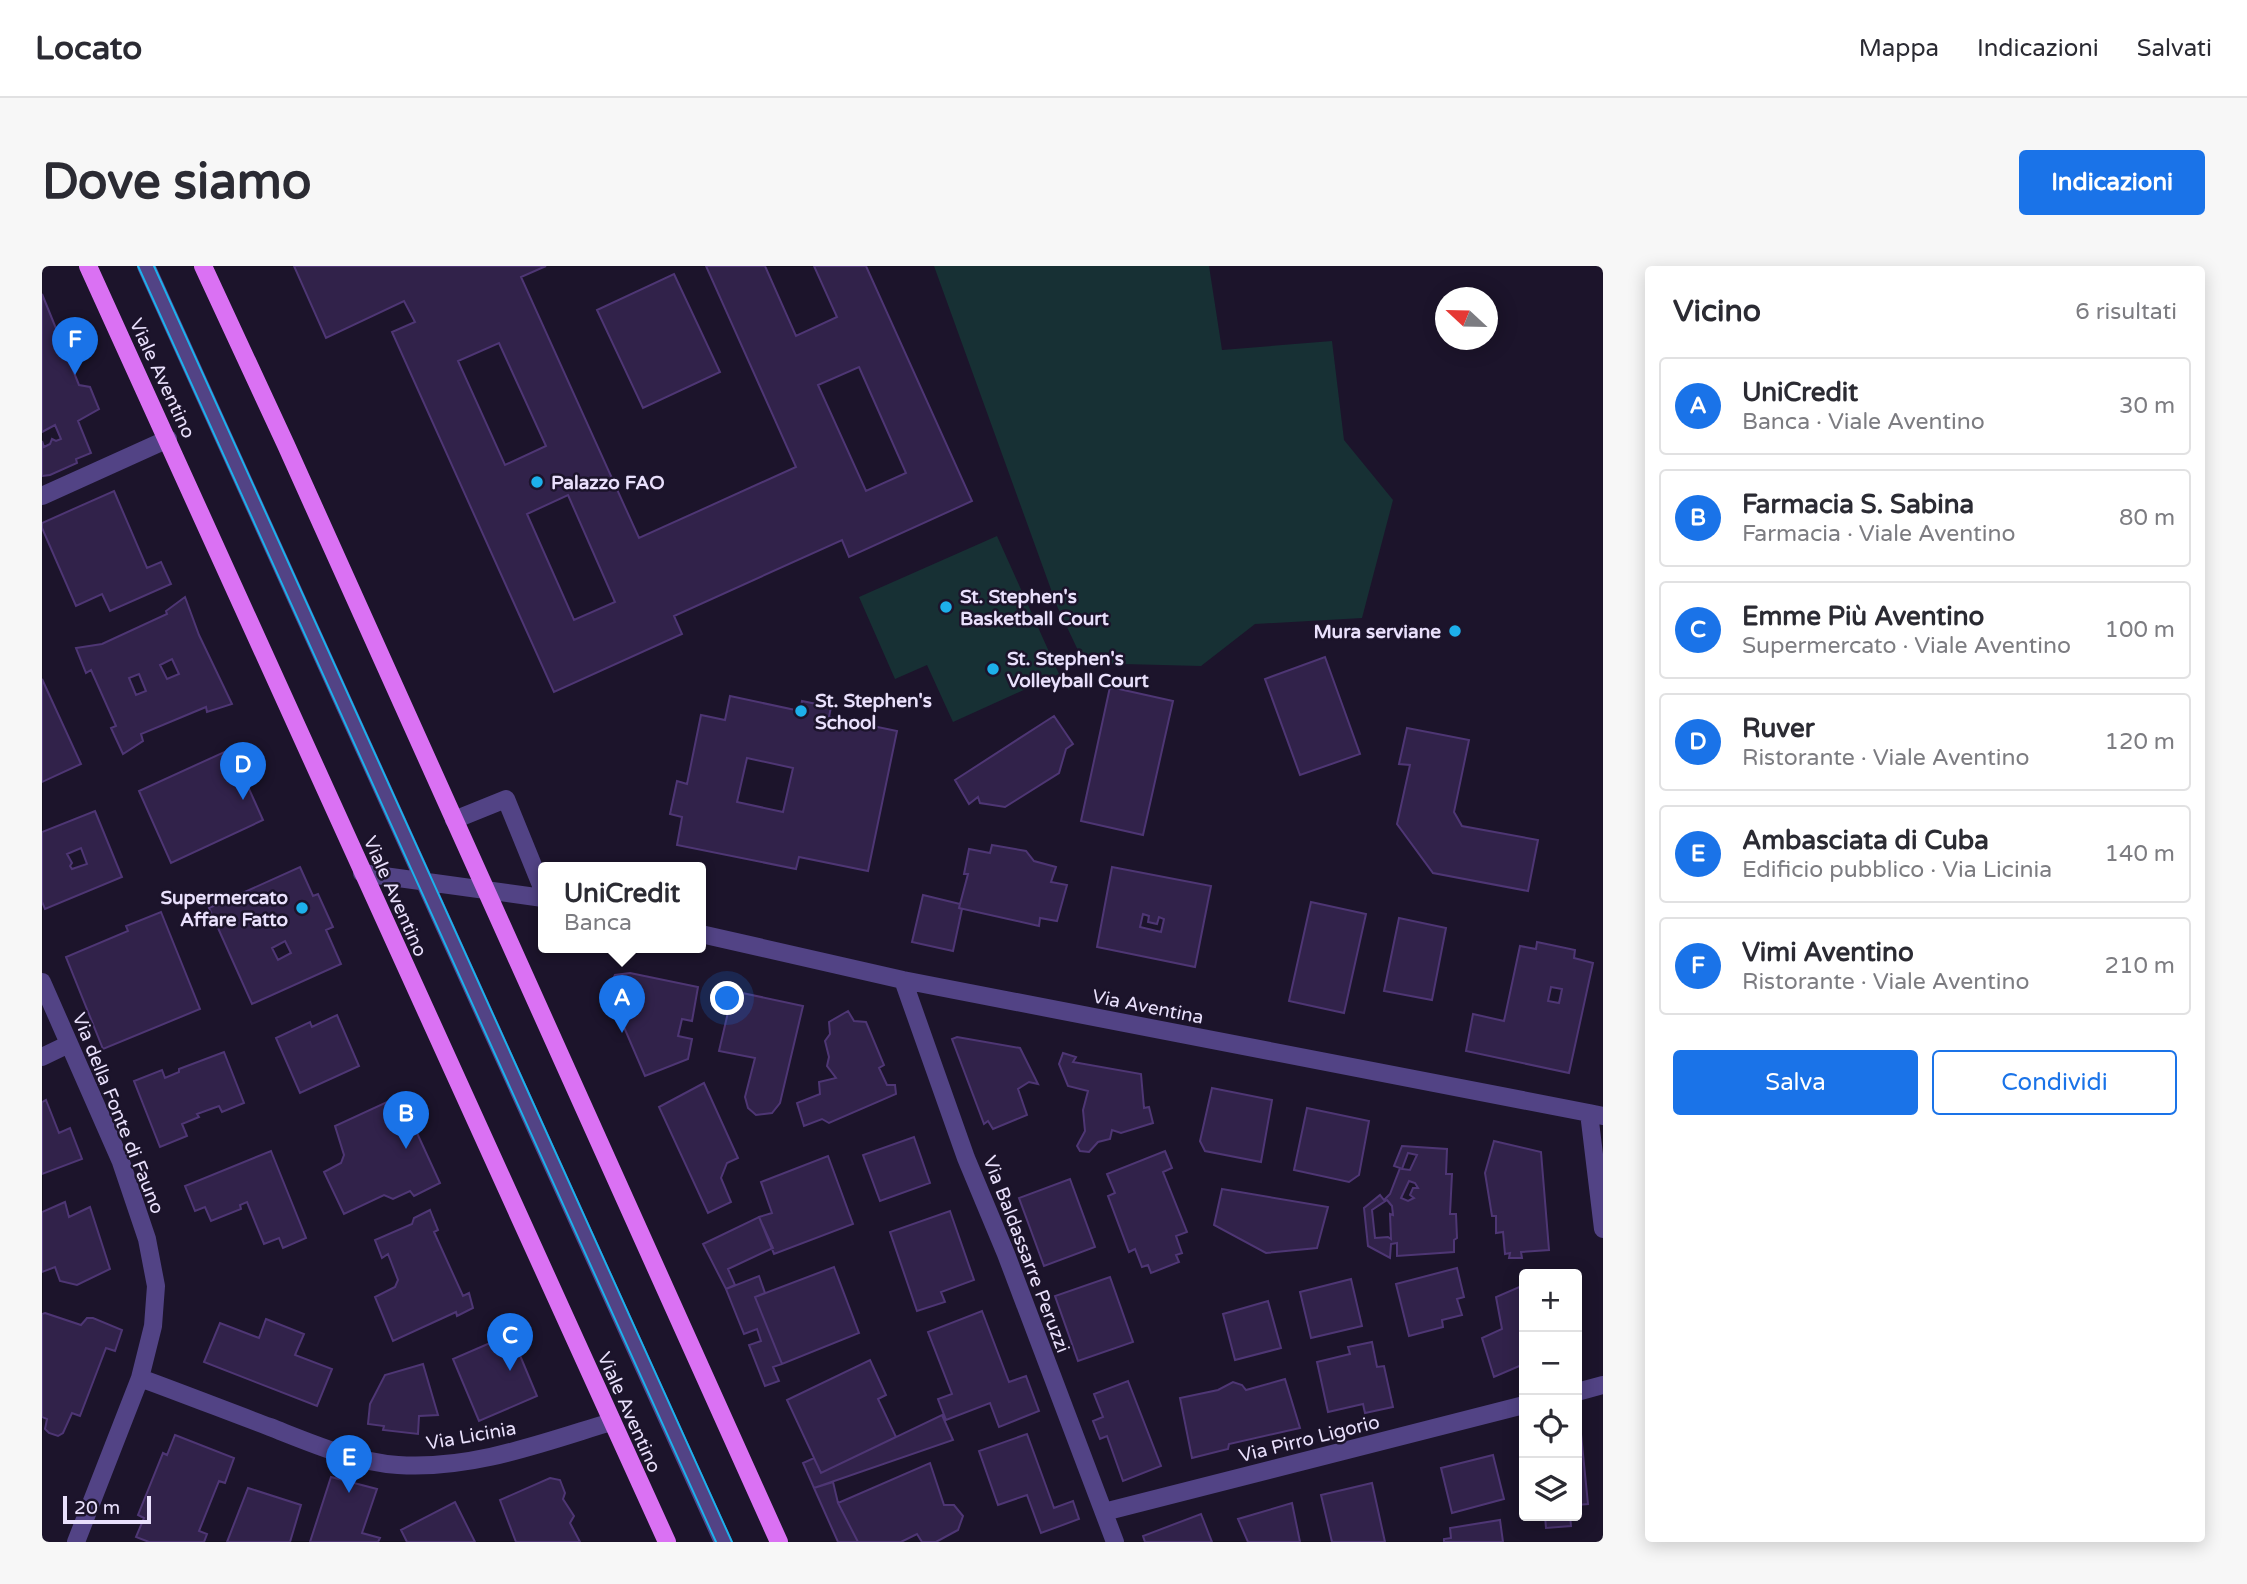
<!DOCTYPE html>
<html lang="it">
<head>
<meta charset="utf-8">
<style>
  :root { --surface:#fff; --page:#f7f7f7; --text:#2b2b33; --muted:#7c7c81; --line:#e1e1e2; --accent:#1a73e8 }
  body { margin:0; font-family:"Varela Round",sans-serif; background:var(--page); color:var(--text) }
  .controls { position:absolute; right:21px; bottom:21px; display:grid; overflow:hidden; border-radius:7px; box-shadow:0 4px 18px #0003 }
  .controls button { width:63px; height:63px; display:grid; place-items:center; padding:0; border:0; border-bottom:2px solid var(--line); background:var(--surface); color:var(--text); font:35px sans-serif }
  .compass { position:absolute; left:1393px; top:21px; width:63px; height:63px; border-radius:50%; background:var(--surface); box-shadow:0 4px 18px #0003; rotate:292deg }
  .scale { position:absolute; left:21px; bottom:18px; width:88px; box-sizing:border-box; padding-left:7px; border:4px solid #e9e0fc; border-top:0; font-size:19px; line-height:24px; white-space:nowrap; color:#e9e0fc; -webkit-text-stroke:5px #1c142b; paint-order:stroke }
  .you { position:absolute; left:686px; top:733px; width:24px; height:24px; margin:-18px; border:5px solid #fff; border-radius:50%; background:#1a73e8; box-shadow:0 0 0 10px #1a73e833 }
  .badge { display:grid; place-items:center; width:46px; height:46px; border-radius:50%; background:var(--accent); color:#fff; font-size:23px; font-weight:700 }
  .pin { position:absolute; translate:-50% -58px; filter:drop-shadow(0 2px 4px #0008) }
  .pin::after { content:''; position:absolute; top:37px; width:24px; height:21px; background:inherit; clip-path:polygon(0 0,100% 0,50% 100%) }
  .popup { position:absolute; left:496px; top:596px; width:168px; height:91px; box-sizing:border-box; display:grid; place-content:center; border-radius:7px; background:var(--surface); filter:drop-shadow(0 2px 5px #0005); font-size:23px; white-space:nowrap; color:var(--muted) }
  .popup b { font-size:26px; color:var(--text) }
  .popup::after { content:''; position:absolute; left:50%; top:100%; margin-left:-14px; border:14px solid transparent; border-top-color:var(--surface) }
  .list { margin:0; padding:0; list-style:none }
  h2 { display:flex; justify-content:space-between; align-items:center; height:91px; margin:0; padding:0 28px; font-size:30px }
  h2 small { font-size:23px; font-weight:400; color:var(--muted) }
  .list li { display:grid; grid-template-columns:46px 1fr auto; gap:21px; align-items:center; box-sizing:border-box; height:98px; margin:0 14px 14px; padding:0 14px; border:2px solid var(--line); border-radius:7px }
  .list b { display:block; font-size:26px; white-space:nowrap }
  .list p { margin:0; font-size:23px; white-space:nowrap; color:var(--muted) }
  .list em { font-size:23px; font-style:normal; color:var(--muted) }
  .actions { display:flex; gap:14px; padding:21px 28px }
  .actions a { flex:1; padding:16px 0; border:2px solid var(--accent); border-radius:7px; text-align:center; font-size:24px; color:var(--accent) }
  .actions .main { background:var(--accent); color:#fff }
  .icon { flex:none; width:38px; height:38px; fill:none; stroke:currentColor; stroke-width:2; stroke-linecap:round; stroke-linejoin:round }
  .map { position:relative; flex:none; width:1561px; height:1276px; overflow:hidden; border-radius:7px }
  header { display:flex; align-items:center; gap:42px; box-sizing:border-box; height:98px; padding:0 35px; background:var(--surface); border-bottom:2px solid var(--line) }
  header strong { font-size:33px }
  nav { display:flex; gap:38px; margin-inline-start:auto; font-size:24px }
  .intro { display:flex; align-items:center; justify-content:space-between; box-sizing:border-box; height:168px; padding:0 42px }
  h1 { margin:0; font-size:49px }
  .button { padding:18px 32px; border-radius:7px; background:var(--accent); color:#fff; font-size:24px; font-weight:700 }
  main { display:flex; gap:42px; padding:0 42px }
  aside { flex:1; background:var(--surface); border-radius:7px; box-shadow:0 4px 18px #0003 }
  .map>svg:first-child { display:block }
  .green { fill:#173034 }
  .building { fill:#31224a; stroke:#4e3674; stroke-width:2; fill-rule:evenodd }
  .lines { fill:none; stroke-linecap:round; stroke-linejoin:round }
  .minor { stroke:#524385; stroke-width:18 }
  .major { stroke:#da71f3; stroke-width:18 }
  .tram { stroke:#1db0eb; stroke-width:2 }
  .poi-dot { fill:#1db0eb; stroke:#1c142b; stroke-width:2.5 }
  .labels { text-anchor:middle; stroke-width:5; stroke-linejoin:round; paint-order:stroke }
  .street-label { font-size:19px; fill:#e9e0fc; stroke:#1c142b }
  .poi-label { font-size:19px; font-weight:bold; fill:#e9e0fc; stroke:#1c142b; text-anchor:start }
</style>
</head>
<body>
<header>
<strong>Locato</strong>
<nav><a>Mappa</a><a>Indicazioni</a><a>Salvati</a></nav>
</header>
<div class="intro"><h1>Dove siamo</h1><a class="button">Indicazioni</a></div>
<main>
<div class="map">
<svg width="1561" height="1276" viewBox="0 0 1561 1276">
  <rect width="100%" height="100%" fill="#1c142b"/>
  <path class="green" d="M892,0H1167L1180,84L1290,75L1302,174L1351,234L1320,352L1213,358L1159,400L1042,397L1015,340Z
    M955,270L1017,408L911,456L885,399L853,413L817,331Z"/>
  <path class="building" d="M252,0H504L479,11L597,272L754,201L664,0H723L754,70L795,51L772,0H824L930,235L807,291L800,274L632,350L640,368L512,426L350,66L373,56L362,35L284,72ZM457,77L504,180L463,199L416,95ZM817,101L864,207L824,225L776,119ZM526,229L573,336L532,354L485,248Z
    M632,8L678,106L601,142L555,44Z
    M0,28L37,119L48,121L57,143L36,155L49,187L34,193L35,197L8,209L0,210V175L2,181L8,178L10,173L14,175L19,173L13,159L0,166Z
    M72,225L105,302L119,296L129,318L68,345L60,328L34,340L0,262V257Z
    M143,331L157,369L190,438L165,446L164,441L99,468L101,475L81,488L69,462L74,460L49,404L44,407L34,382L60,378L125,348L124,345ZM130,393L137,408L125,413L118,399ZM97,408L104,425L94,429L87,412Z
    M1283,391L1318,488L1258,509L1223,413Z
    M0,413L39,498L0,516Z
    M1068,421L1131,435L1101,569L1039,555Z
    M688,430L758,445L760,435L789,441L787,451L855,465L826,605L757,591L754,603L635,579L640,551L628,548L635,515L645,518L659,449L683,454ZM705,492L751,502L741,546L695,536Z
    M1012,450L1031,478L1024,483L1017,507L963,541L938,537L936,531L927,538L913,514Z
    M1365,462L1427,474L1412,546L1420,560L1496,574L1486,625L1391,607L1355,558L1368,499L1357,498Z
    M189,483L221,554L129,597L97,525Z
    M53,545L80,611L3,643L0,636V566ZM39,582L45,598L30,603L28,600L30,597L25,588Z
    M950,579L984,585L992,595L1014,601L1009,616L1025,619L1015,655L998,652L997,660L917,642L926,608H922L927,583L948,587Z
    M258,601L271,630L276,628L291,661L284,664L299,698L210,738L167,642ZM243,675L249,687L236,694L230,682Z
    M1070,601L1169,620L1153,701L1055,681ZM1101,648L1107,650L1106,656L1115,658L1117,651L1122,653L1119,666L1098,661Z
    M881,629L918,638L917,642L920,643L911,685L870,676Z
    M1269,636L1324,648L1302,747L1247,735Z
    M119,646L158,743L61,783L24,691L86,665L84,660Z
    M1357,652L1404,662L1390,734L1342,725Z
    M1495,676L1533,684L1532,692L1551,697L1527,807L1424,785L1431,748L1462,755L1478,680L1494,683ZM1509,721L1520,723L1517,737L1506,735Z
    M588,707L656,721L650,755L640,753L636,770L650,773L646,793L603,810L566,724L573,709Z
    M691,725L761,740L738,837L730,847L714,849L706,842L703,831L713,792L677,785Z
    M806,745L812,755L824,756L842,799L837,802L845,819H853L854,828L787,857L780,853L762,860L755,837L778,828L777,816L794,812L785,800L787,791L783,775L788,768L787,756Z
    M295,749L317,800L258,827L234,772L268,756L270,761Z
    M915,771L978,782L996,818L987,816L976,823L985,849L951,863L946,855L942,858L910,773Z
    M182,786L202,837L180,846L177,840L155,848L157,851L140,858L145,870L118,881L92,815L120,804L123,812L137,806V803Z
    M1021,787L1034,791L1031,796L1099,808L1102,842L1107,841L1111,857L1079,867L1070,864L1068,873L1056,876L1047,886L1038,885L1035,880L1043,865L1041,844L1046,825L1026,820L1017,798Z
    M662,817L696,892L685,897L679,912L689,936L666,947L617,841Z
    M1170,822L1230,834L1219,896L1163,885L1158,875Z
    M358,830L398,917L372,930L368,925L351,933L342,929L302,948L282,906L299,897L302,889L293,860Z
    M4,834L17,867L28,862L40,893L0,908V836Z
    M1265,842L1327,855L1317,909L1307,916L1252,904Z
    M872,871L888,917L838,935L821,889Z
    M1452,875L1499,886L1507,984L1479,986L1480,992H1467L1468,987L1463,988L1461,966L1454,967V950H1450L1443,907Z
    M1360,880L1405,883L1404,908H1410L1408,948H1414L1415,972L1412,974V986L1355,990V977L1349,978L1348,992L1326,980L1322,942L1338,929L1342,934L1348,928L1358,902L1352,900ZM1366,887L1375,889L1368,904L1360,903ZM1367,915L1373,917L1376,922H1371L1368,929L1372,932L1366,935L1359,932ZM1345,934L1350,940L1351,949L1348,948L1349,973L1346,971L1333,972L1330,944Z
    M229,885L264,972L241,982L237,972L222,978L205,936L198,939L199,943L169,955L163,941L153,945L143,920Z
    M1123,885L1130,902L1121,906L1145,966L1134,970L1140,987L1134,989L1137,996L1109,1007L1106,999L1100,1001L1093,983L1087,986L1066,930L1073,927L1065,908Z
    M786,890L811,958L732,988L717,951L730,947L719,916Z
    M1028,913L1053,981L1002,1000L977,932Z
    M1180,923L1286,941L1275,982L1224,987L1172,959Z
    M23,936L27,951L48,941L68,1003L35,1019L18,1015L13,1001L0,1006V946Z
    M388,944L396,964L392,966L421,1030L427,1027L431,1042L415,1050L414,1046L351,1075L333,1031L353,1021L356,1014L346,988L340,992L333,974L370,958L372,952Z
    M908,945L932,1014L899,1026L903,1036L875,1045L848,966Z
    M717,951L731,982L686,1003L693,1019L684,1023L661,978Z
    M792,1001L817,1067L740,1098L713,1031Z
    M1415,1002L1422,1031L1415,1033L1420,1049L1400,1054L1401,1061L1367,1070L1354,1018Z
    M717,1010L723,1027L713,1031L740,1098L731,1101L737,1115L723,1120L707,1079L719,1075L715,1063L702,1068L684,1023Z
    M1068,1011L1091,1076L1036,1095L1013,1030Z
    M1309,1013L1320,1060L1269,1072L1258,1026Z
    M1482,1019V1098L1452,1111L1440,1072L1460,1063L1454,1031Z
    M1226,1035L1239,1082L1193,1094L1181,1048Z
    M940,1045L967,1116L984,1110L997,1145L957,1161L948,1137L904,1154L896,1133L910,1128L886,1066Z
    M3,1047L39,1059L45,1052H51L80,1064L73,1085L64,1082L38,1150L30,1147L21,1167L16,1170L7,1167L3,1163L5,1153L0,1151V1048Z
    M224,1053L262,1068L253,1089L290,1103L275,1140L162,1096L178,1057L217,1072Z
    M469,1068L495,1130L437,1155L411,1093Z
    M1330,1076L1335,1101L1342,1100L1351,1141L1323,1147L1321,1138L1286,1146L1275,1096L1308,1088L1306,1081Z
    M828,1094L844,1129L836,1133L854,1171L779,1207L745,1134Z
    M381,1098L396,1149L377,1150L376,1168L341,1164L342,1160L326,1158L328,1138L343,1109Z
    M1243,1113L1258,1162L1187,1178L1186,1183L1150,1192L1138,1132L1176,1124L1191,1116L1200,1119L1204,1124Z
    M1086,1115L1119,1200L1081,1215L1065,1170L1058,1173L1051,1155L1061,1151L1052,1128Z
    M900,1149L911,1174L772,1222L761,1197L772,1192L779,1207Z
    M985,1168L1012,1242L1031,1235L1037,1253L999,1267L985,1229L956,1239L937,1185Z
    M1535,1168H1539L1546,1238L1535,1239Z
    M133,1169L192,1192L183,1217L177,1215L157,1265L165,1268L162,1276H107L94,1271L102,1252L96,1249L121,1187L125,1189Z
    M1451,1189L1462,1233L1410,1247L1399,1202Z
    M888,1197L902,1239H912L921,1250L916,1264L894,1276H880L875,1268L859,1276H816L796,1237Z
    M289,1211L335,1223L320,1267L338,1272L336,1276H268Z
    M508,1212L518,1214L523,1227L521,1233L532,1250L528,1257L538,1276H474L458,1234Z
    M791,1216L796,1237L816,1276H796L772,1222Z
    M1330,1217L1343,1276H1290L1279,1229Z
    M206,1222L259,1239L248,1276H185Z
    M413,1236L433,1276H365L359,1264Z
    M1250,1237L1258,1276H1206L1196,1253Z
    M1159,1248L1170,1276H1103L1101,1270Z
    M1503,1250H1528L1529,1260L1504,1262Z
    M1458,1254L1461,1276H1402V1273L1409,1272L1408,1262Z"/>
  <g class="lines">
    <path class="minor" d="M104,0L681,1276
      M0,230L126,173
      M412,554L464,533L501,624
      M320,607L501,632
      M659,668L861,714L1547,847
      M861,714L924,892L964,988L1073,1276
      M0,716L79,896L105,973L114,1020L111,1060L98,1112L34,1276
      M0,791L27,778
      M1561,850L1547,847L1561,963
      M98,1112C142,1128 185,1145 228,1161C269,1177 312,1196 356,1199C429,1204 500,1177 569,1156
      M1535,1126L1561,1119
      M1062,1246L1482,1139"/>
    <path class="major" d="M46,0L625,1276
      M161,0L244,179L737,1276"/>
    <path class="tram" d="M96,0L674,1276
      M112,0L690,1276"/>
  </g>
  <g class="poi-dot">
    <circle cx="495" cy="216" r="7"/>
    <circle cx="904" cy="341" r="7"/>
    <circle cx="1413" cy="365" r="7"/>
    <circle cx="951" cy="403" r="7"/>
    <circle cx="759" cy="445" r="7"/>
    <circle cx="260" cy="642" r="7"/>
  </g>
  <g class="labels">
    <g class="street-label">
      <text transform="translate(121 112) rotate(65)" y="7">Viale Aventino</text>
      <text transform="translate(354 630) rotate(66)" y="7">Viale Aventino</text>
      <text transform="translate(1106 740) rotate(11)" y="7">Via Aventina</text>
      <text transform="translate(77 847) rotate(68)" y="7">Via della Fonte di Fauno</text>
      <text transform="translate(985 988) rotate(69)" y="7">Via Baldassarre Peruzzi</text>
      <text transform="translate(588 1146) rotate(66)" y="7">Viale Aventino</text>
      <text transform="translate(429 1169) rotate(-10)" y="7">Via Licinia</text>
      <text transform="translate(1267 1172) rotate(-14)" y="7">Via Pirro Ligorio</text>
    </g>
    <g class="poi-label">
      <text x="509" y="223">Palazzo FAO</text>
      <text x="918" y="337">St. Stephen's<tspan x="918" dy="22">Basketball Court</tspan></text>
      <text x="1399" y="372" text-anchor="end">Mura serviane</text>
      <text x="965" y="399">St. Stephen's<tspan x="965" dy="22">Volleyball Court</tspan></text>
      <text x="773" y="441">St. Stephen's<tspan x="773" dy="22">School</tspan></text>
      <text x="246" y="638" text-anchor="end">Supermercato<tspan x="246" dy="22">Affare Fatto</tspan></text>
    </g>
  </g>
</svg>
<div class="controls">
<button>+</button>
<button>−</button>
<button><svg class="icon" aria-label="locate" viewBox="0 0 24 24"><circle cx="12" cy="12" r="6"/><path d="M12 2v4M12 18v4M2 12h4M18 12h4"/></svg></button>
<button><svg class="icon" aria-label="layers" viewBox="0 0 24 24"><path d="M12 4l9 5-9 5-9-5zM3 14l9 5 9-5"/></svg></button>
</div>
<svg class="compass" viewBox="-18 -18 36 36"><path d="M0-13l5 13h-10z" fill="#e53935"/><path d="M0 13l5-13h-10z" fill="#7c7c81"/></svg>
<div class="scale">20 m</div>
<div class="you"></div>
<div class="pin badge" style="left:580px;top:767px">A</div>
<div class="popup"><b>UniCredit</b>Banca</div>
<div class="pin badge" style="left:364px;top:883px">B</div>
<div class="pin badge" style="left:468px;top:1105px">C</div>
<div class="pin badge" style="left:201px;top:534px">D</div>
<div class="pin badge" style="left:307px;top:1227px">E</div>
<div class="pin badge" style="left:33px;top:109px">F</div>
</div>
<aside>
<h2>Vicino<small>6 risultati</small></h2>
<ul class="list">
<li><span class="badge">A</span><div><b>UniCredit</b><p>Banca · Viale Aventino</p></div><em>30 m</em></li>
<li><span class="badge">B</span><div><b>Farmacia S. Sabina</b><p>Farmacia · Viale Aventino</p></div><em>80 m</em></li>
<li><span class="badge">C</span><div><b>Emme Più Aventino</b><p>Supermercato · Viale Aventino</p></div><em>100 m</em></li>
<li><span class="badge">D</span><div><b>Ruver</b><p>Ristorante · Viale Aventino</p></div><em>120 m</em></li>
<li><span class="badge">E</span><div><b>Ambasciata di Cuba</b><p>Edificio pubblico · Via Licinia</p></div><em>140 m</em></li>
<li><span class="badge">F</span><div><b>Vimi Aventino</b><p>Ristorante · Viale Aventino</p></div><em>210 m</em></li>
</ul>
<div class="actions"><a class="main">Salva</a><a>Condividi</a></div>
</aside>
</main>
</body>
</html>
